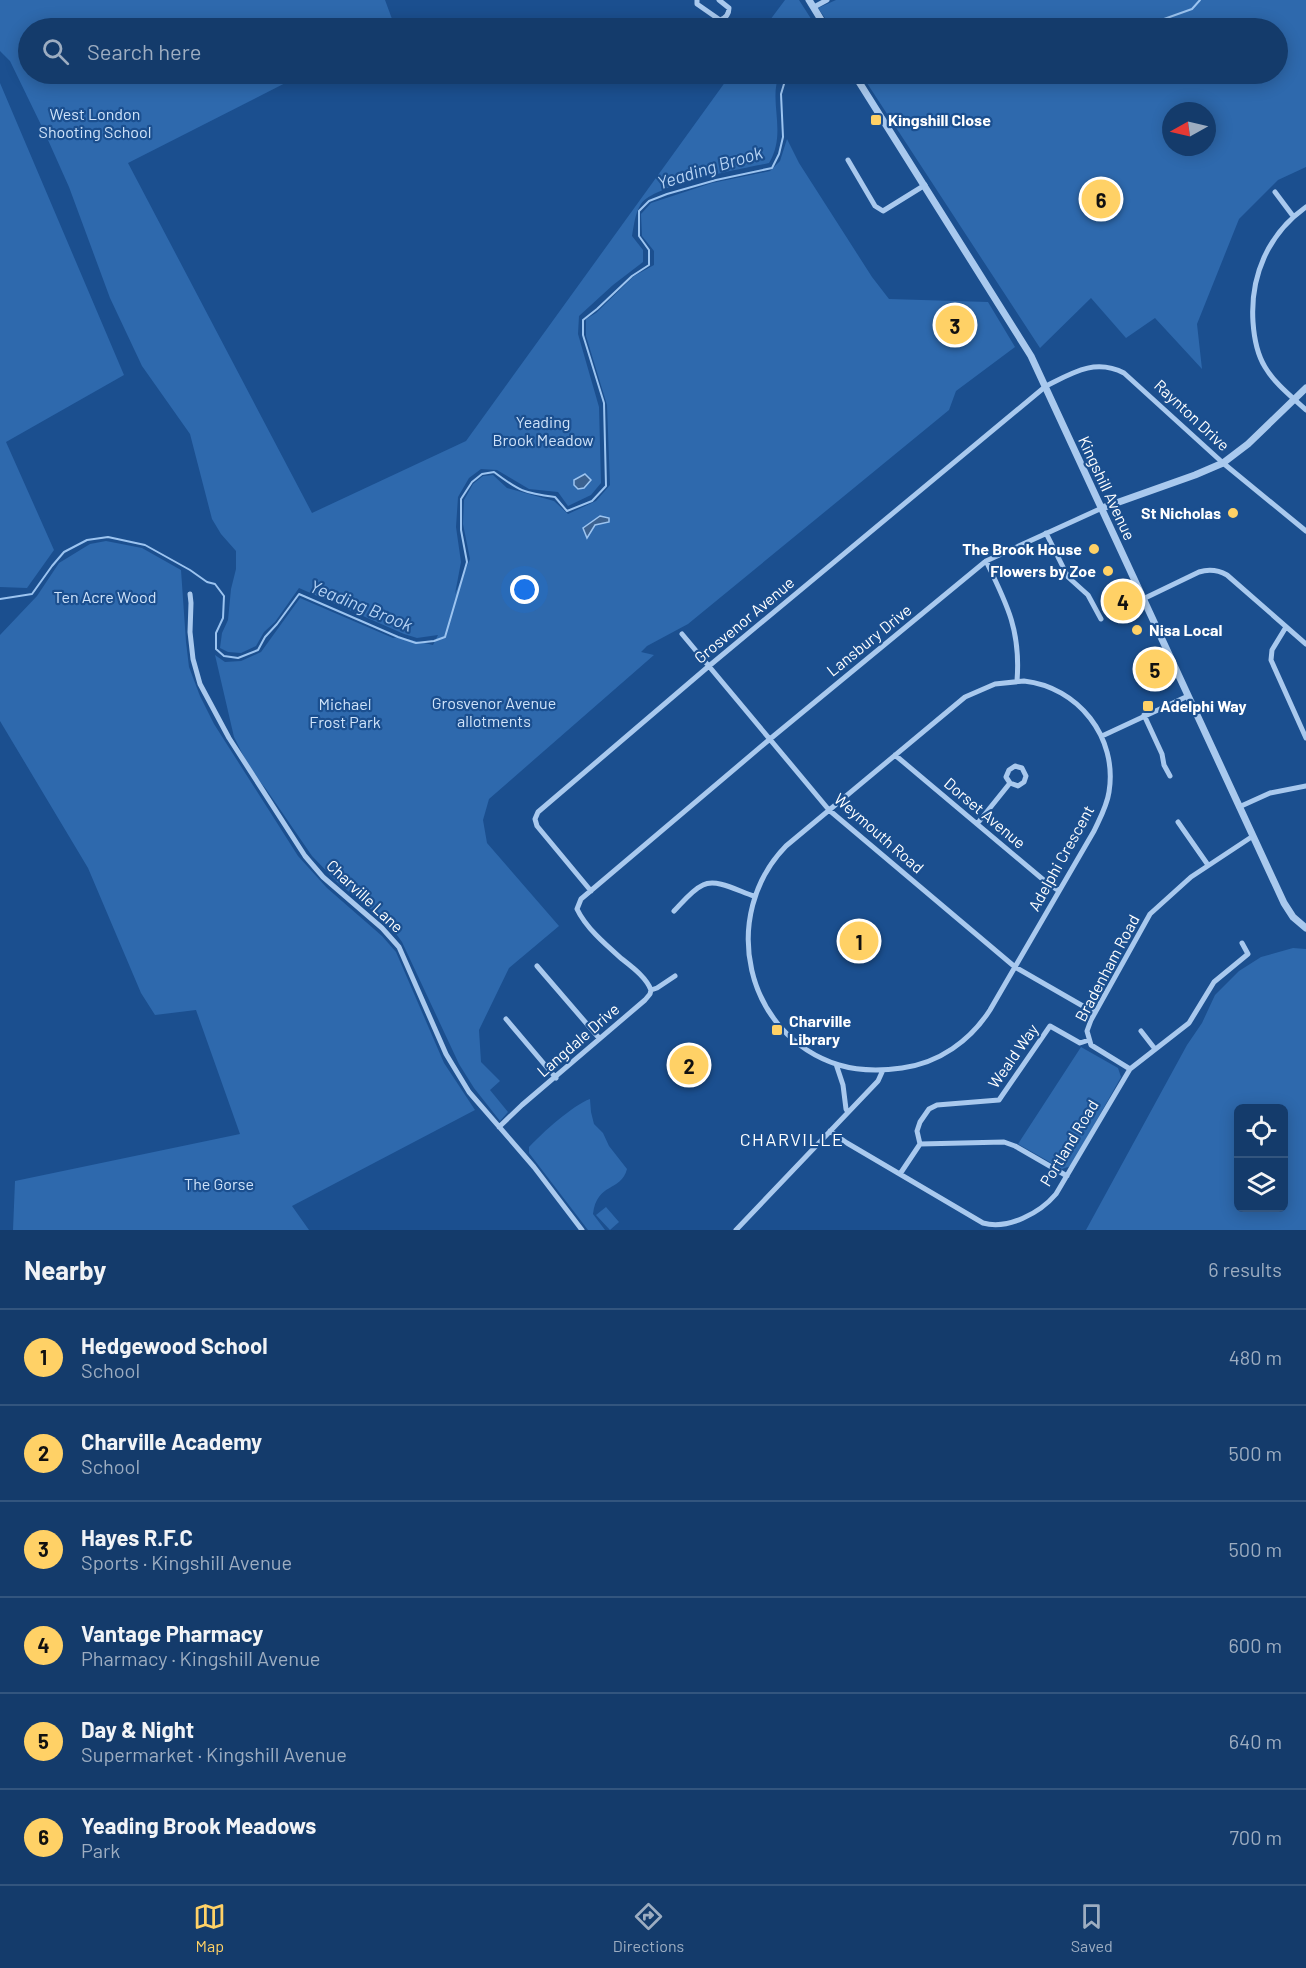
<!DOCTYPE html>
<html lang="en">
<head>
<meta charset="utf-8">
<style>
  :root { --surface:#143b6b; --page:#214673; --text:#f1f3f6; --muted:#9dadc1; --line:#33557e; --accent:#ffd166 }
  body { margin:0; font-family:Barlow,sans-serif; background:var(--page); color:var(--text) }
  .controls { position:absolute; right:18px; bottom:18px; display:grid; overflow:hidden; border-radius:9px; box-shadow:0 3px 15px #0003 }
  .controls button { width:54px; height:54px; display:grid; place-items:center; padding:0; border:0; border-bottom:2px solid var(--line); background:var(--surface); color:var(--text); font:30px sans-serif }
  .compass { position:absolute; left:1162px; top:102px; width:54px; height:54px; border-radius:50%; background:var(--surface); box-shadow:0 3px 15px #0003; rotate:262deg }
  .you { position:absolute; left:525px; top:590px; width:21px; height:21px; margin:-15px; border:4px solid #fff; border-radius:50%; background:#1a73e8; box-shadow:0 0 0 9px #1a73e833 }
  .badge { display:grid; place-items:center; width:39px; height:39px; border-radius:50%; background:var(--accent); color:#111; font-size:20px; font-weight:700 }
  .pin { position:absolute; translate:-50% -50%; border:3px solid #fff; box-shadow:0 2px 6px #0006 }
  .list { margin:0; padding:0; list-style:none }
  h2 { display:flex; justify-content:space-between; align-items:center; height:78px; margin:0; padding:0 24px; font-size:26px }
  h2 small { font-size:20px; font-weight:400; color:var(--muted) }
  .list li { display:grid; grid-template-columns:39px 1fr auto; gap:18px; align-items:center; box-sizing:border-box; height:96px; padding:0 24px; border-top:2px solid var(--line) }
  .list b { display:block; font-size:22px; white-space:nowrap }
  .list p { margin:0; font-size:20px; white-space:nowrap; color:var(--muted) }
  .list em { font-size:20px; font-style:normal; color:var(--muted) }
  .icon { flex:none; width:33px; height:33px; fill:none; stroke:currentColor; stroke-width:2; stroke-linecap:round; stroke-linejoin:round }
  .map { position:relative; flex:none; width:1306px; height:1230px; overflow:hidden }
  .search { position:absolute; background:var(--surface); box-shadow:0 3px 15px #0003; left:18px; right:18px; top:18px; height:66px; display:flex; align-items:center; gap:15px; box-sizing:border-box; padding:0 21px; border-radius:33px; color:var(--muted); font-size:22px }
  .sheet { height:654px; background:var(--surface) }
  nav { display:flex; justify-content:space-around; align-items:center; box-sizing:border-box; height:84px; border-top:2px solid var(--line); background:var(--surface); font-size:16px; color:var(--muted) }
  nav a { display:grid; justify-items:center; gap:3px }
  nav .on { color:var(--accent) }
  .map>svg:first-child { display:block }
  .green { fill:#2e69ad; fill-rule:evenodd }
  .water { fill:#3c6290; stroke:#9cc4f0; stroke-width:1.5 }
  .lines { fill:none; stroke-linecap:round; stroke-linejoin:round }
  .stream { stroke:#9cc4f0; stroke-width:2 }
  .minor { stroke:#a9c9ee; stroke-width:5 }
  .tertiary { stroke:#a9c9ee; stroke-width:7 }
  .poi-dot { fill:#ffd166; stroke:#1b4f8f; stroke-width:2 }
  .labels { text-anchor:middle; stroke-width:4.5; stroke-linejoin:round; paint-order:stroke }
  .park-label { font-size:16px; fill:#cfe3fa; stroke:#1b4f8f }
  .poi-label { font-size:16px; font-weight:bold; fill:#fff; stroke:#1b4f8f; text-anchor:start }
  .street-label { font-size:16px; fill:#fff; stroke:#1b4f8f }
  .water-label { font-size:18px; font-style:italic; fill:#b5d3f5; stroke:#1b4f8f }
  .neighbourhood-label { font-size:18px; letter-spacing:1.5px; fill:#fff; stroke:#1b4f8f }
</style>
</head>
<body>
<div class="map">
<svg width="1306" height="1230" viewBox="0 0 1306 1230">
  <rect width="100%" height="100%" fill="#1b4f8f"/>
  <path class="green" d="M0,0H385L395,27L391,28H28V74H303L128,163L312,513L466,441L731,74H780C767,99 788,132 769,163C742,169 655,184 641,204C635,213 634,225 632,236L643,250V262L613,285L579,316L578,334L599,407L601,483L591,495L568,506L558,492L529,489L497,470L481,469L469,478L458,497L456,527L461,562L455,594L470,559L463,524L464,500L473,484L483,476L493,475L507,488L554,501L568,514L596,501L610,485L607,405L586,336V319L596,313L634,276L654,265V251L642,236L641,214L651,203L712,183L770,171L780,161L787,139L799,163L872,277L889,299L988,302L1015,347L956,391L949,410L688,624L647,646L641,652L654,655L489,799L483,820L487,843L559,926L509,968L479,1030L481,1062L500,1081L490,1090L508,1112L500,1121L474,1088L459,1064L402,942L389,924L337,882L312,856L266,789L251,771L234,737L215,655L225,662L241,661L261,652L300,598L393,638L398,637L433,645L438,635L417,638L404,634L299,588L275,622L264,632L256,646L241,653L228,652L220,648L222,633L228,620L231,589L236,569V551L221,534L212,519L190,434L142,366L110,298L69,187L44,131L10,61L0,51Z
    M785,0H799L817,28H764Z
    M836,0H1306V167L1278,180L1239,219L1197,324L1202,369L1155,318L1126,338L1091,298L1040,348L861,74H1278V28H832L818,8ZM1171,111H1207V147H1171Z
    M0,83L124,375L6,442L54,550L27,588L0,587Z
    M106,541L142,548L181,570L186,642L189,667L200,696L214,724L298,856L327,888L382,936L396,952L444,1063L475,1110L292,1206L309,1230H13L15,1181L240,1134L196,1010L155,1015L141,993L88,868L0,721V635L37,596L59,563L90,544Z
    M1293,948L1306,949V1230H1086L1187,1045L1202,1023L1215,995L1239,971L1261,957ZM1238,1108H1284V1208H1238Z
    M1081,1047L1118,1068L1121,1077L1071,1166L1062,1169L1018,1144Z
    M590,1099L591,1112L594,1124L603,1133L609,1146L627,1169C621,1192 597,1182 593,1214L605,1230H588L529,1153V1147C542,1133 573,1105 590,1099Z
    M606,1207L619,1222L610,1230L596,1215Z"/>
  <path class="water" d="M585,474L591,480L584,488L578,489L574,485V480Z
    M600,516L609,518V522L595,525L587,538L583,528Z"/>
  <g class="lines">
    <path class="stream" d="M902,28H907
      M1010,28L1058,23L1164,19L1192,9L1200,0
      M0,599L32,594L52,566L64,552L87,540L108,537L145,545L190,570L207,582L215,584L224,596L223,618L216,633V649L224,656L238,658L258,650L265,637L277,624L299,594L398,637L416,643L434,641L445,637L467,562L461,530V499L472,482L482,474L494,472C519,491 524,493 555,497L567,511L592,501L606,486L604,403L583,335V320L597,309L632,276L649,265V250L639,236V211L649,201L667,194L716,180L772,168L779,154L783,137L781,94L787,74"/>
    <path class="minor" d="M697,0V4L720,20C726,18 729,14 729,8L719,0
      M814,7L827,0
      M848,160L875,206L883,211L925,185
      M1275,192L1293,216
      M1306,207C1268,234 1250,276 1253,322C1254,337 1257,354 1265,367C1275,384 1292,397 1306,410
      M1046,533L1068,577L1088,595L1101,619
      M986,561C1007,604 1021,631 1017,681
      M190,594L191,603L190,632L193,659L200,684L229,738L305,856L323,877L382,928L399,947L446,1054L469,1092L534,1167L582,1230
      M1143,599L1199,572C1209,569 1218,570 1227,575L1306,644
      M1286,627L1272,650L1271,660L1306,738
      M682,634L829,810L1015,967L1095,1013
      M1024,681C1078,687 1118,737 1109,792C1107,806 1100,818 1094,831L990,1010C970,1041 939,1063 902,1068C881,1071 859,1071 839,1065C744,1035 719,915 786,846L965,697L995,684Z
      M1144,715L1162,754L1164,765L1170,776
      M1102,736L1188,696
      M895,755L1046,882L1059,891
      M1239,807L1270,793L1306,786
      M1178,822L1208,865
      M977,824L1010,783L1006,777L1009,770L1015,766L1022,768L1026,776L1024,782L1018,786L1010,783
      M591,891L537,826L535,819L538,812L709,666L1046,386C1072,373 1095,358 1124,373L1223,463L1306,531
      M674,911C682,903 692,890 703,885C717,878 740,892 754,896
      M537,966L599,1038
      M651,990C646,977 632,967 622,959C606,945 586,928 577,909L581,899L770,739L986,561L1102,508
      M506,1019L556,1078
      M1141,1031L1155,1049
      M836,1064L843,1085L846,1109L848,1112
      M1130,1069L1091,1045L1087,1031L1091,1020L1150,914L1191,877L1253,836
      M499,1127L522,1105L645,1000L650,994L651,990L657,988L675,976
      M830,1131L847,1143L983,1223C1008,1230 1040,1213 1056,1194L1130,1069L1189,1023L1214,982L1248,954L1242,943
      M920,1144L1004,1142L1015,1146L1067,1176
      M900,1174L920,1144L917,1131L920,1122L929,1109L937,1105L999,1100L1050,1026L1080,1043L1089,1040
      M736,1230L878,1081L883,1070"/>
    <path class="tertiary" d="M809,0L826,28
      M854,74L1031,356L1284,903L1293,917L1306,928
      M1102,508L1195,475L1223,463L1248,444L1306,388"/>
  </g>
  <g class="poi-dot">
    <rect x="870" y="114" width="12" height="12" rx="3"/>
    <circle cx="1233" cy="513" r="6"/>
    <circle cx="1094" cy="549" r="6"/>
    <circle cx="1108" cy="571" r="6"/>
    <circle cx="1137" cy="630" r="6"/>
    <rect x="1142" y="700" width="12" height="12" rx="3"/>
    <rect x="771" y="1024" width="12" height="12" rx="3"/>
  </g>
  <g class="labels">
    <g class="park-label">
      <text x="95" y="120">West London<tspan x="95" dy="18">Shooting School</tspan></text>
      <text x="543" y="428">Yeading<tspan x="543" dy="18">Brook Meadow</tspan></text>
      <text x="105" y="603">Ten Acre Wood</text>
      <text x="494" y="709">Grosvenor Avenue<tspan x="494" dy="18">allotments</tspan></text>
      <text x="345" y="710">Michael<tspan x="345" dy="18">Frost Park</tspan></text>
      <text x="219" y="1190">The Gorse</text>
    </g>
    <g class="poi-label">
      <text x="888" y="126">Kingshill Close</text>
      <text x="1221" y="519" text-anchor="end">St Nicholas</text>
      <text x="1082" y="555" text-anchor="end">The Brook House</text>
      <text x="1096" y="577" text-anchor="end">Flowers by Zoe</text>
      <text x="1149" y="636">Nisa Local</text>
      <text x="1160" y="712">Adelphi Way</text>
      <text x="789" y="1027">Charville<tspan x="789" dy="18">Library</tspan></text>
    </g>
    <g class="street-label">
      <text transform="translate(1192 415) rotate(43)" y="6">Raynton Drive</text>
      <text transform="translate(1107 488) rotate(65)" y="6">Kingshill Avenue</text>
      <text transform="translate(744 620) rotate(-40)" y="6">Grosvenor Avenue</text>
      <text transform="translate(869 640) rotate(-39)" y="6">Lansbury Drive</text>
      <text transform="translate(985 813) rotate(40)" y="6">Dorset Avenue</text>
      <text transform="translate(879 833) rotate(41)" y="6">Weymouth Road</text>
      <text transform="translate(1061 858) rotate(-61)" y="6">Adelphi Crescent</text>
      <text transform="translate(365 896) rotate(43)" y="6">Charville Lane</text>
      <text transform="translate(1107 968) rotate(-62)" y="6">Bradenham Road</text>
      <text transform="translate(578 1040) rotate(-41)" y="6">Langdale Drive</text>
      <text transform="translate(1013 1056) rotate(-55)" y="6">Weald Way</text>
      <text transform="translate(1069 1143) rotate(-59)" y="6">Portland Road</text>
    </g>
    <g class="water-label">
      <text transform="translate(710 168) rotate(-17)" y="6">Yeading Brook</text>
      <text transform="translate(361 606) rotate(22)" y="6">Yeading Brook</text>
    </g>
    <g class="neighbourhood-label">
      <text x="792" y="1146">CHARVILLE</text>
    </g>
  </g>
</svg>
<div class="controls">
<button><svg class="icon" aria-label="locate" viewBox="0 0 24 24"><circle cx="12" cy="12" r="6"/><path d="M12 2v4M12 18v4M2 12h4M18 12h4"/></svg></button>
<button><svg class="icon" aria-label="layers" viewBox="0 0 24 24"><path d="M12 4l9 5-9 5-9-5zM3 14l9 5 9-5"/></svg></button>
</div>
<svg class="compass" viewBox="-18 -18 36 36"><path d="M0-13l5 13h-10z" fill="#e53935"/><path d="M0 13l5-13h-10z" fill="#9dadc1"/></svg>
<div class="you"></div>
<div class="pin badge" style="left:859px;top:941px">1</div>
<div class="pin badge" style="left:689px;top:1065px">2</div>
<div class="pin badge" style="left:955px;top:325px">3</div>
<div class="pin badge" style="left:1123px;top:601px">4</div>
<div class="pin badge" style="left:1155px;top:669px">5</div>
<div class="pin badge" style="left:1101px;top:199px">6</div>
<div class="search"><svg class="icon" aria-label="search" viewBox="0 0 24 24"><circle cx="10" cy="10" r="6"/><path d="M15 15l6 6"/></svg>Search here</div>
</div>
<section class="sheet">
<h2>Nearby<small>6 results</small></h2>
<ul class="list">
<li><span class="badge">1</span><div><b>Hedgewood School</b><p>School</p></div><em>480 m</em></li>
<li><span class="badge">2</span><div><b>Charville Academy</b><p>School</p></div><em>500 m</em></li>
<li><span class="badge">3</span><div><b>Hayes R.F.C</b><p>Sports · Kingshill Avenue</p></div><em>500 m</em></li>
<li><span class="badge">4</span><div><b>Vantage Pharmacy</b><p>Pharmacy · Kingshill Avenue</p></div><em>600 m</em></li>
<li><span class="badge">5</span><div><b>Day &amp; Night</b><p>Supermarket · Kingshill Avenue</p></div><em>640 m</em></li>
<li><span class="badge">6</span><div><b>Yeading Brook Meadows</b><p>Park</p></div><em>700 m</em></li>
</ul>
</section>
<nav>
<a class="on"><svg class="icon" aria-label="map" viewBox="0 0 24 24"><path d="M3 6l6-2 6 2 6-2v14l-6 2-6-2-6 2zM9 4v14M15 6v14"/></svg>Map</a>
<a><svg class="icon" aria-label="directions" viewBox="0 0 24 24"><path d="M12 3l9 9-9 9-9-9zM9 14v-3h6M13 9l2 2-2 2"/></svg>Directions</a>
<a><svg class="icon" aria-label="saved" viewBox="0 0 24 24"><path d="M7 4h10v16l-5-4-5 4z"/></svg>Saved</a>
</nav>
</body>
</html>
